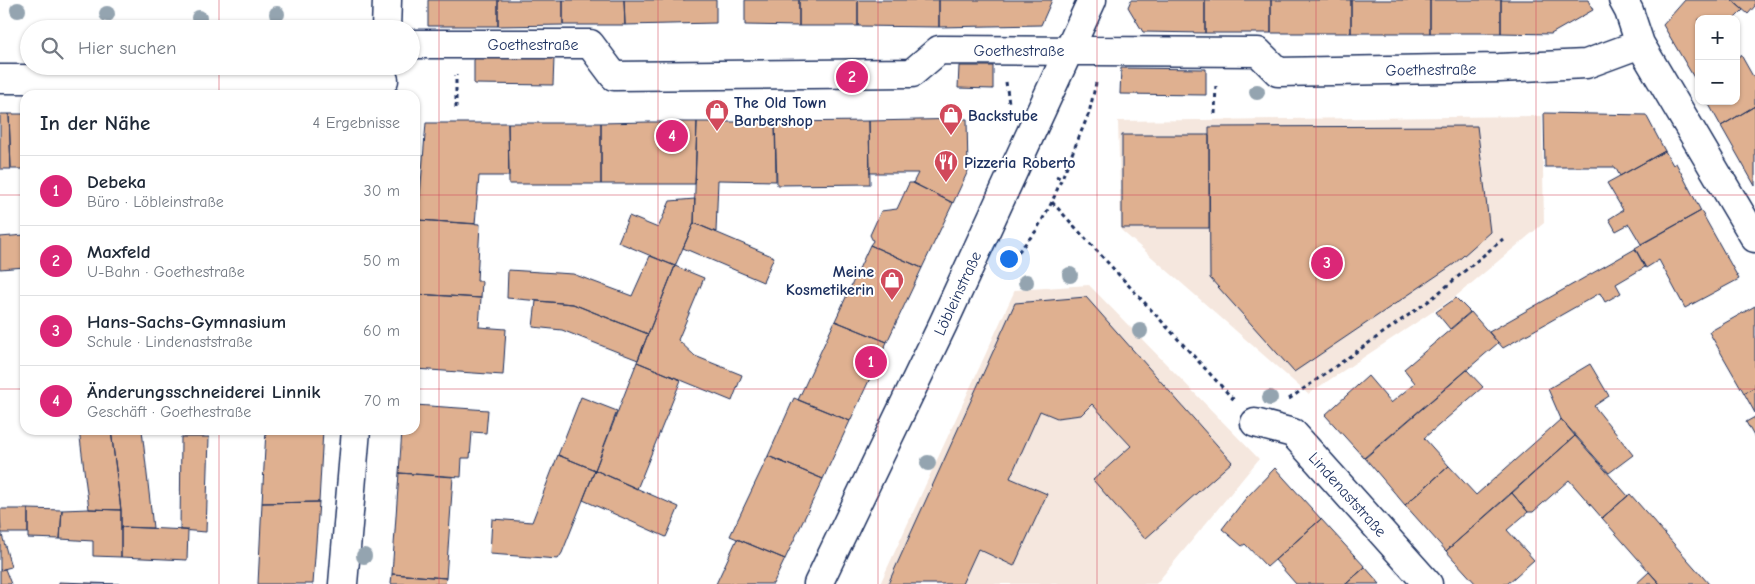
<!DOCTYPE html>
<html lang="de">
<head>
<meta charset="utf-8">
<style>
  :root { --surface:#fff; --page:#f6f6f7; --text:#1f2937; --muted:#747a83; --line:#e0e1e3; --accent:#db2777 }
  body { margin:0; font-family:"Comic Neue",sans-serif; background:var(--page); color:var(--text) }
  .controls { position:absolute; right:15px; top:15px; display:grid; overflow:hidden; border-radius:10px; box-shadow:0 1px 4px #0004 }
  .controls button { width:45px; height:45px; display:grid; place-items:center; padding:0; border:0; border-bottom:1px solid var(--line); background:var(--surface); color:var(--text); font:25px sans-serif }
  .you { position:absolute; left:1008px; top:258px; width:18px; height:18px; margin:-12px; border:4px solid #fff; border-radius:50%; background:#1a73e8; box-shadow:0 0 0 8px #1a73e833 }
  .badge { display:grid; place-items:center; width:32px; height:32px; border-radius:50%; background:var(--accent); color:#fff; font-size:16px; font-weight:700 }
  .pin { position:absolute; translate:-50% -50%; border:2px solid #fff; box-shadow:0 1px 5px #0006 }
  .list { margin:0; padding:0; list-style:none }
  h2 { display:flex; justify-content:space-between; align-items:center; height:65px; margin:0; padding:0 20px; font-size:21px }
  h2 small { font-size:16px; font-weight:400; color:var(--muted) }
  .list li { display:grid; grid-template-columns:32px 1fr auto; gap:15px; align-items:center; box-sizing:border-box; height:70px; padding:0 20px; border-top:1px solid var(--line) }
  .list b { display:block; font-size:19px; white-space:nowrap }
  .list p { margin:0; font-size:16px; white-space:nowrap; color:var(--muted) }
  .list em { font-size:16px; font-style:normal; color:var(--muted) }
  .icon { flex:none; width:28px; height:28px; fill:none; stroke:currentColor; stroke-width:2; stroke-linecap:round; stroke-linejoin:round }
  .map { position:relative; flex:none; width:1755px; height:584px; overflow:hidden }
  .search { position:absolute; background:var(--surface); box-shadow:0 1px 4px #0004; left:20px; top:20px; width:400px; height:55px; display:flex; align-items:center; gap:12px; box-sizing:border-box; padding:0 18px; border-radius:28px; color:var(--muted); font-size:19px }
  .panel { position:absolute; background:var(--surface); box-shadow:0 1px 4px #0004; left:20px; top:90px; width:400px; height:345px; border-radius:15px }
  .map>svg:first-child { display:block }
  .built { fill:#f5e7de }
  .building { fill:#dfb090; stroke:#1b2f5e }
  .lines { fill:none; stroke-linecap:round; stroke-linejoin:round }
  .minor-casing { stroke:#1b2f5e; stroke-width:31 }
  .path { stroke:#1b2f5e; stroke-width:3; stroke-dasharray:4 4; stroke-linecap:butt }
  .minor { stroke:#fff; stroke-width:28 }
  .tree { fill:#94a4b0 }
  .grid { fill:none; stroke:#d1495b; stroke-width:1; stroke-opacity:0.55 }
  .labels { text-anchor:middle; stroke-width:4; stroke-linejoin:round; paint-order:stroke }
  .street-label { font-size:16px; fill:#1b2f5e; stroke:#fff }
  .poi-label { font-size:16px; font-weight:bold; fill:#1b2f5e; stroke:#fff; text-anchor:start }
</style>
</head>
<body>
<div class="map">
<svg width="1755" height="584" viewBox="0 0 1755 584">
  <rect width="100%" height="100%" fill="#fff"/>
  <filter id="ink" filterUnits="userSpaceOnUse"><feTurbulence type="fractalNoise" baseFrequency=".02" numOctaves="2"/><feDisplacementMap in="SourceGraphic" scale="10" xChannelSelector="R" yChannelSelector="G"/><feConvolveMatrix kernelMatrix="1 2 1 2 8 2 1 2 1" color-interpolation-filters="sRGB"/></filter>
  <g filter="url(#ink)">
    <path class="built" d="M1542,116L1544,223L1455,297L1308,394L1121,230L1118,121Z
      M1089,285L1259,459L1156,584H880L1015,290Z"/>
    <path class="building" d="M428,0H498V26H428Z
      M498,0H563V25L498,26Z
      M563,0H624L625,25H563Z
      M624,0H716V23L625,25Z
      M745,0H799V26L745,25Z
      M799,0H858V26H799Z
      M858,0H939V27L858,26Z
      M939,0H1052L1041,25L939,27Z
      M1131,0H1205V33L1143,32L1128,7Z
      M1205,0H1271V33H1205Z
      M1271,0H1351V33H1271Z
      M1351,0H1430V33H1351Z
      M1430,0H1501V33H1430Z
      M1501,0H1588L1593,10L1551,34L1501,33Z
      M1685,0H1732L1743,10L1734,19H1699V79L1696,81L1663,25Z
      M1732,0H1755V6L1748,14Z
      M1741,55L1755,80V106L1721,126L1707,101H1736V58Z
      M474,58H554L553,85L474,84Z
      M959,66H993V89L958,88Z
      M1121,68L1206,69V95L1120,94Z
      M1755,106V186L1721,126Z
      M1544,113L1646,115L1665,151L1620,176L1615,167H1545Z
      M0,114H9L11,169H0Z
      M9,114H25V169H11Z
      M967,119L968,171L953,203L913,183L918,173H870L869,121Z
      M869,121L870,184L777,185L775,122Z
      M649,122H697L695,184H601V123Z
      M697,122H775L776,181L718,180L716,232L694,223Z
      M426,123H508L509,176H479L475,224L418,220Z
      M508,123H601V184H509Z
      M1477,126L1490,232L1454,264L1294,372L1210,278L1209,127Z
      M1122,135H1209V228H1122Z
      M1665,151L1673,165L1676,163L1701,211L1641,244L1629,224L1616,231L1609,219L1623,210L1607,183Z
      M909,183H913L953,203L922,268L870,245L873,241L870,235L881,211L897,209Z
      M695,199L694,223L675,266L618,242L629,216L658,228L670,201Z
      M1701,211L1739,279L1685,308L1659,260L1646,268L1635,248Z
      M418,220L480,224L477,281H482L481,298L415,294V256Z
      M694,223L774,257L763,282L683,248Z
      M25,235V267L0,269V237Z
      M870,245L922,268L887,342L835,321Z
      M1635,249L1645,267L1616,284L1621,293L1605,302L1600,293L1503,348L1489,332Z
      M650,256L675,266L648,334L573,304L507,298L508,270L573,274L632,296Z
      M675,266L704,278L678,340L695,356L742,375L732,401L637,362Z
      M415,294L481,298L479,327L506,329L503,375L415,369Z
      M1086,297L1232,462L1145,539L1093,480L1131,446L1092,404L1081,415L1057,418L1040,411L1010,478L1047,494L1014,566L978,549L962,584H888L1015,303Z
      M1456,298L1470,312L1450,329L1436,312Z
      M536,301L573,304L648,334L638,360L562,330L533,327Z
      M1755,306V387L1744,393L1709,332Z
      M1471,312L1498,343L1364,458L1325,415L1368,376L1391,403L1415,383L1404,369Z
      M835,321L887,342L850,421L798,400Z
      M637,362L681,380L637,489L595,470Z
      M1590,364L1609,396L1594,406L1633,455L1609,473L1561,419L1548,389Z
      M1467,370L1483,387L1424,438L1449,466L1405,505L1365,458Z
      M1755,387V413L1744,393Z
      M581,397L617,411L595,470L558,455Z
      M794,398L850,421L823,479L768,456Z
      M415,405L488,410L486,433L472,432L470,458H462L461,477L399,473L402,430H415Z
      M1755,417V438L1746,422Z
      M1561,419L1575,436L1446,551L1405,505L1449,466L1476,495Z
      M79,430H111L121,510L89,509Z
      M111,430H142L153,528L121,527V510Z
      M266,430H323L319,502L262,503Z
      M1575,436L1628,496L1602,518L1569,480L1533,512H1528L1512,493Z
      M181,437H209L206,532L180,530Z
      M558,455L595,470L562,553L558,559L490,554L492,519L532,522Z
      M768,456L823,479L785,559L730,536Z
      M1275,468L1321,519L1267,567L1245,544L1242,546L1222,529L1246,498Z
      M595,470L679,507L666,537L583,500Z
      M399,473L453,477L446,578L392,574Z
      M1512,493L1528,512L1507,530L1534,560L1507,584H1476L1446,551Z
      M1630,494L1709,584H1660L1602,518Z
      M319,502L313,584H258L262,503Z
      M0,509H28V533H1Z
      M28,509L62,510L60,539L28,538Z
      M89,509L121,510V557L93,556V541L60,539L62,510Z
      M1321,519L1365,567L1346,584H1296L1275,560Z
      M121,527L188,530L187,560L121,557Z
      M0,528L11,567L0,570Z
      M737,539L785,559L773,584H716Z
      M1365,567L1380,584H1346Z
      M5,569L11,584H0V570Z
      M1649,572L1660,584H1636Z
      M392,574L446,578L445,584H391Z
      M59,582L119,584H59Z"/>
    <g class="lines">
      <g class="minor-casing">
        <path id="minor" d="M1623,0L1629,11L1640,44L1755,238
          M386,29L387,0
          M411,44H590L614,76L912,73L939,50L1258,52L1278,72L1499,68L1586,64L1640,44
          M0,79L384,80
          M1255,423L1293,433L1428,584
          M343,584L356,430
          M818,584L943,324L1092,0"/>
      </g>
      <path class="path" d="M1006,82L1009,103
        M456,108V75
        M1215,114L1216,82
        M1056,176L1062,179
        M1052,202L1234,400
        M1008,264L1036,231L1052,202L1089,113L1096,83
        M1289,399L1430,300L1503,239"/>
      <use href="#minor" class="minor"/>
    </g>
    <g class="tree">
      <circle cx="18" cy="10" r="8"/>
      <circle cx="107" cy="14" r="8"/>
      <circle cx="277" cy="14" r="8"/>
      <circle cx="199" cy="18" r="8"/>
      <circle cx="1257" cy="92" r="8"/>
      <circle cx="1070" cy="275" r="8"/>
      <circle cx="1026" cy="282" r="8"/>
      <circle cx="1140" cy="331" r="8"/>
      <circle cx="1270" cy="398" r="8"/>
      <circle cx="928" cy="463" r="8"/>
      <circle cx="364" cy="556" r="8"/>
    </g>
  </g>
  <path class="grid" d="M219,0V29M439,0V584M658,0V584M878,0V584M1097,0V584M1316,0V584M1536,0V584M219,66V95M0,195H25M415,195H1755M0,389H25M415,389H1755M219,430V584"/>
  <defs>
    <g id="shop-pin" transform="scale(1.25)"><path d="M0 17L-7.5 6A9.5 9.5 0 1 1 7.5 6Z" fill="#d1495b" stroke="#fff"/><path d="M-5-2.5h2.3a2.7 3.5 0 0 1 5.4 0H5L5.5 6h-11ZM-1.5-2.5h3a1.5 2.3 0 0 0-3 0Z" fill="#fff"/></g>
    <g id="restaurant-pin" transform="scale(1.25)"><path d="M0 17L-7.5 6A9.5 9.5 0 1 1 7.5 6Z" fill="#d1495b" stroke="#fff"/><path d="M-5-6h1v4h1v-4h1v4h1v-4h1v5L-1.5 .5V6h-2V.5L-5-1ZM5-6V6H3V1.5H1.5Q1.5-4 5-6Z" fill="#fff"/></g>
  </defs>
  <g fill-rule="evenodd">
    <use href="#shop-pin" x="717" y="111"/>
    <use href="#shop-pin" x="951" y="115"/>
    <use href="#restaurant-pin" x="946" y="162"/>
    <use href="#shop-pin" x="892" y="280"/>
  </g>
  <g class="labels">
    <g class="street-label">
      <text x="533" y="50">Goethestraße</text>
      <text x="1019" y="56">Goethestraße</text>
      <text transform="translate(1431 69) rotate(-1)" y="6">Goethestraße</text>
      <text transform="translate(957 293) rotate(-65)" y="6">Löbleinstraße</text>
      <text transform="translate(1348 494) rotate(48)" y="6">Lindenaststraße</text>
    </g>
    <g class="poi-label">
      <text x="734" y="108">The Old Town<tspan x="734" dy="18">Barbershop</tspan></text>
      <text x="968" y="121">Backstube</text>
      <text x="964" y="168">Pizzeria Roberto</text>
      <text x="874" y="277" text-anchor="end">Meine<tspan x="874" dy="18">Kosmetikerin</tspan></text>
    </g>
  </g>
</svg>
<div class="controls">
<button>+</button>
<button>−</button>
</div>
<div class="you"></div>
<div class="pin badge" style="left:871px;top:362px">1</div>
<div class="pin badge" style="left:852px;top:77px">2</div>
<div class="pin badge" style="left:1327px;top:263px">3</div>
<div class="pin badge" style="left:672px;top:136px">4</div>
<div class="search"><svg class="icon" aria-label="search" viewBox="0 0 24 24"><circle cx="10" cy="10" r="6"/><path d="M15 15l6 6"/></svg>Hier suchen</div>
<section class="panel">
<h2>In der Nähe<small>4 Ergebnisse</small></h2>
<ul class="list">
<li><span class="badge">1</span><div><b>Debeka</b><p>Büro · Löbleinstraße</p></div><em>30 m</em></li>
<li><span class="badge">2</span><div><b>Maxfeld</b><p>U-Bahn · Goethestraße</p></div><em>50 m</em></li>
<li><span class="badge">3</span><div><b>Hans-Sachs-Gymnasium</b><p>Schule · Lindenaststraße</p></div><em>60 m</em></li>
<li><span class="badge">4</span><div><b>Änderungsschneiderei Linnik</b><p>Geschäft · Goethestraße</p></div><em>70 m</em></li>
</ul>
</section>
</div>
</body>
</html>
